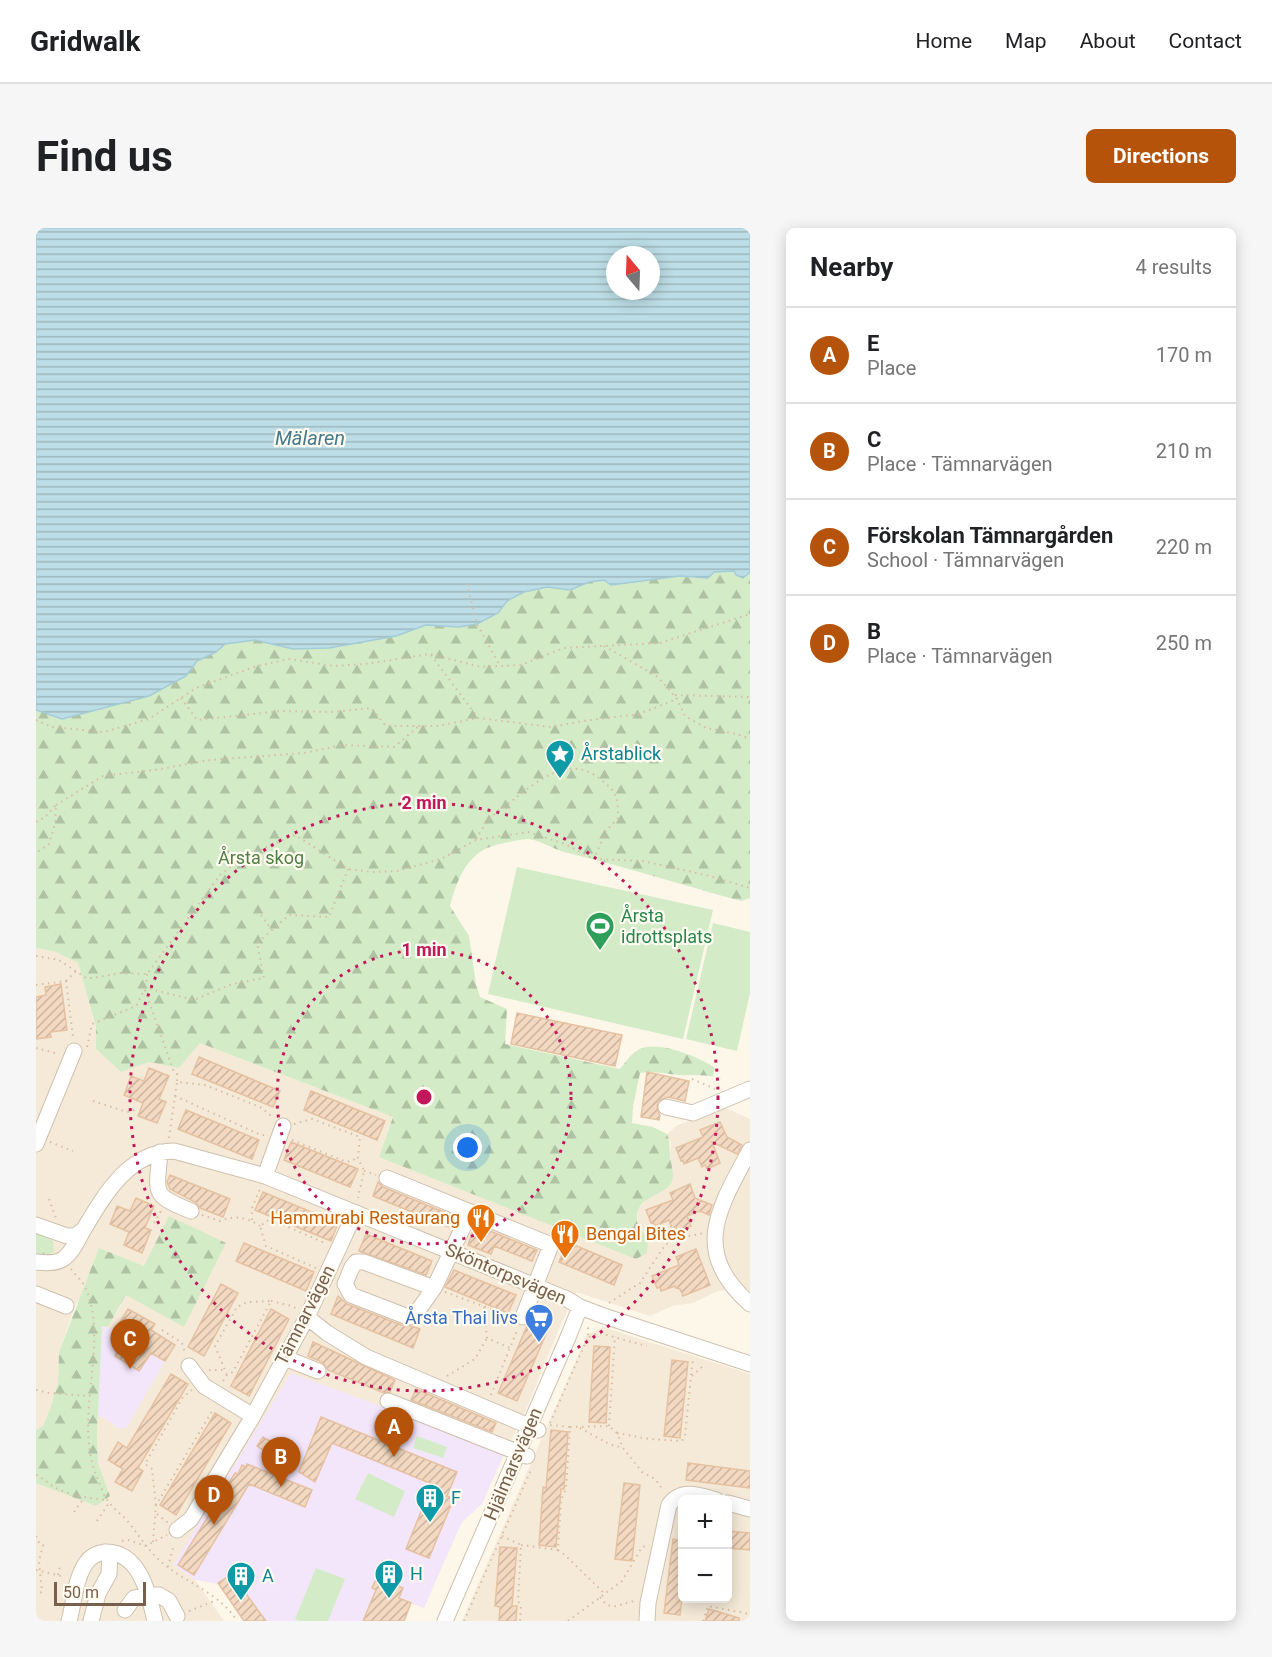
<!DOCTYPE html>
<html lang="en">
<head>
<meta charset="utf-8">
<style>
  :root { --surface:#fff; --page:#f6f6f6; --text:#202124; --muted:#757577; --line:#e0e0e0; --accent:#b45309 }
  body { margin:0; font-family:Roboto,sans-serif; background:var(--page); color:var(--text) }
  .controls { position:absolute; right:18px; bottom:18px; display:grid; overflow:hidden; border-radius:9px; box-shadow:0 3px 15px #0003 }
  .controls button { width:54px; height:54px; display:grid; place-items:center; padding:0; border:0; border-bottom:2px solid var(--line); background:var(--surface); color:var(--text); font:30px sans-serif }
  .compass { position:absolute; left:570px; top:18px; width:54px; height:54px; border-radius:50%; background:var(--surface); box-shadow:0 3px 15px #0003; rotate:341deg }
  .scale { position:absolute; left:18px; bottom:15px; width:92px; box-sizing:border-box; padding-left:6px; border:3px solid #78604c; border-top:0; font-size:16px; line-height:21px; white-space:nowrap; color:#78604c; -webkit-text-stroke:4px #fffbf0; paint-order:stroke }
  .you { position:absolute; left:432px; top:920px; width:21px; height:21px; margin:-15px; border:4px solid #fff; border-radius:50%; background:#1a73e8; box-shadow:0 0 0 9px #1a73e833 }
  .badge { display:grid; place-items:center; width:39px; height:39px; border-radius:50%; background:var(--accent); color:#fff; font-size:20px; font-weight:700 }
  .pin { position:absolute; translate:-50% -50px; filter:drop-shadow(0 2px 3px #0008) }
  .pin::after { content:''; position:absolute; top:32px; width:21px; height:18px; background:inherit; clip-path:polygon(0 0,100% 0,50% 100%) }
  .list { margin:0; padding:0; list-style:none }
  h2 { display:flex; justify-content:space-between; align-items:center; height:78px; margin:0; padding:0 24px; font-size:26px }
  h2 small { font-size:20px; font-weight:400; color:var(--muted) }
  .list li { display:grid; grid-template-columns:39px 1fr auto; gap:18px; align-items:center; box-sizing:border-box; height:96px; padding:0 24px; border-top:2px solid var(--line) }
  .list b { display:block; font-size:22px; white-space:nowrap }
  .list p { margin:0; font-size:20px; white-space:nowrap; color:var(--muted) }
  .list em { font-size:20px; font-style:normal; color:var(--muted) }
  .map { position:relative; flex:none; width:714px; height:1393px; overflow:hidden; border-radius:9px }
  header { display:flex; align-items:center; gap:36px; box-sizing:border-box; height:84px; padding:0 30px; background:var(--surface); border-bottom:2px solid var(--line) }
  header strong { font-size:28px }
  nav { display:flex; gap:33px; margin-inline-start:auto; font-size:21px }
  .intro { display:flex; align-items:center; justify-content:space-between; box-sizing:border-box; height:144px; padding:0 36px }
  h1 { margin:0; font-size:42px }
  .button { padding:15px 27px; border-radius:9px; background:var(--accent); color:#fff; font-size:21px; font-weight:700 }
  main { display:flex; gap:36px; padding:0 36px }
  aside { flex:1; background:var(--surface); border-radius:9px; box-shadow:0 3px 15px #0003 }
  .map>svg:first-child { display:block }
  .residential { fill:#f5ead8; fill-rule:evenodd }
  .education { fill:#f4e6fa }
  .grass { fill:url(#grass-tufts) }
  .forest { fill:url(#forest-firs) }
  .pitch { fill:#d3ebc7 }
  .water { fill:url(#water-rules); stroke:#a3ccd9; stroke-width:1.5; fill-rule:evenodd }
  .building { fill:url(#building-hatch); stroke:#e6c1a1; stroke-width:1.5 }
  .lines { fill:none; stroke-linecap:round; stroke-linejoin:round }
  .minor-casing { stroke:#cfc0ae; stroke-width:17 }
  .path { stroke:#d8bca3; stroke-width:2; stroke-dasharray:1.5 4.5; stroke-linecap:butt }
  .minor { stroke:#fff; stroke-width:15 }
  .ring { fill:none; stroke:#c2185b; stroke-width:3; stroke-dasharray:3 6 }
  .labels { text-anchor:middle; stroke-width:4.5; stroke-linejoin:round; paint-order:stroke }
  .culture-label { font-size:18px; fill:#0d838f; stroke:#fffbf0; text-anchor:start }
  .park-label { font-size:18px; fill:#507e43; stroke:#fffbf0 }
  .leisure-label { font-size:18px; fill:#27864d; stroke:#fffbf0; text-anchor:start }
  .food-label { font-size:18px; fill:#c56008; stroke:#fffbf0; text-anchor:end }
  .street-label { font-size:18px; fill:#78604c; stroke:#fffbf0 }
  .shop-label { font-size:18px; fill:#366cbe; stroke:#fffbf0; text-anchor:end }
  .water-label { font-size:20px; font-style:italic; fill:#457a8b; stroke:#fffbf0 }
  .centre { fill:#c2185b; stroke:#fffbf0; stroke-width:3 }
  .ring-label { font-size:18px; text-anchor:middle; font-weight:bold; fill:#c2185b; stroke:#fffbf0; stroke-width:4.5; stroke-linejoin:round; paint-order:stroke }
</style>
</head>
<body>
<header>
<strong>Gridwalk</strong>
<nav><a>Home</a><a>Map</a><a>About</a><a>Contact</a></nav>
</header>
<div class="intro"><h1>Find us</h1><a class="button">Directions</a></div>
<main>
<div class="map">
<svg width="714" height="1393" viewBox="0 0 714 1393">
  <defs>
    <pattern id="grass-tufts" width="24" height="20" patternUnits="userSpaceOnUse" patternTransform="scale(1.5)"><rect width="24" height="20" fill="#d3ebc7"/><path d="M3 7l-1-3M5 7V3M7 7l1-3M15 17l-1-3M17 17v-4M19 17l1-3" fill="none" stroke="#b0c2a4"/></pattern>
    <pattern id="forest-firs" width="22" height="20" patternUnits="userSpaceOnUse" patternTransform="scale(1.5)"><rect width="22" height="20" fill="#d3ebc7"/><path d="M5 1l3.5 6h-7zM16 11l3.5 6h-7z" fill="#b0c2a4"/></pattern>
    <pattern id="water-rules" width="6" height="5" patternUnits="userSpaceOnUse" patternTransform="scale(1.5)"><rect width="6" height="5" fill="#bddee7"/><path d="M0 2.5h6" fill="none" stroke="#9eb7bd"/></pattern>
    <pattern id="building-hatch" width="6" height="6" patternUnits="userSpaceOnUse" patternTransform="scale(1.5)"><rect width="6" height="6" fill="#f3d9c1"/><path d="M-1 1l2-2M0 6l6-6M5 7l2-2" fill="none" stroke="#cab39f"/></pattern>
  </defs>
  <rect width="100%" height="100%" fill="#fdf7ea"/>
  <path class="residential" d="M0,720L20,724L42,735L60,800V821L85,844L113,834L143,840L164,815L357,889L343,929L612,1012L601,994L603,980L614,968L631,960L637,943L634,927L635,915L631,906L640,898L687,879L714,891V1067L701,1058L680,1064L657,1075L636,1078L614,1088L540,1064L522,1103L490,1182L469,1224L137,1337L159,1352L188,1393H0V1255L74,1268L62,1235L61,1205L66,1097L72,1099L108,1038L63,1020L47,1065L39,1078L23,1124L22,1155L14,1181L7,1198L0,1202Z
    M567,1099L714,1146V1393H426L551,1107ZM646,1272H692V1370H646Z"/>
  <path class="education" d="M92,1081L98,1084L114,1124L129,1133L91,1199L84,1201L61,1186L63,1137L66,1097L79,1102Z
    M255,1145L469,1224L446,1276L426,1294L388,1380L375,1375L368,1393H231L228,1390L208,1393L182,1356L159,1352L137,1337Z"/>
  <path class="grass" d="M0,1004L17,1013L18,1024L12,1027H0Z"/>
  <path class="forest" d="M698,343L700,347L707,350L714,344V670L705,673C646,657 587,638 528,624C517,621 503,612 493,611C484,611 457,617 449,621C428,632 419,658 414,678L433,708L440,756L444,769L471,781L469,816L584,841C590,834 596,824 604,821C622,812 664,829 679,840L677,849C665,846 655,848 643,847C629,846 618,843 604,845L597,878L596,895L617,899L631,906C635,915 633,920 634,929C635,937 639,945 636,953C631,966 610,967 603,980C601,984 601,990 601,994L612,1012L611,1025L600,1031L343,929L357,889L164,815L143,840L113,834L85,844L60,821V799L42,735L20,724L0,720V482L26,491L150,448L161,433L180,424L188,416L219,412L257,421L293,420L360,408L390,397L423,399L462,385L471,373L488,364L511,359L534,362L553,354L568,352L575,357L644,348L659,350L678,344Z
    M133,988L190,1015L148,1099L90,1067L72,1099L66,1098L61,1205L62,1235L74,1268L60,1278L0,1255V1202L7,1198L14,1181L22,1155L23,1124L63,1020L108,1038Z"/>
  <path class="pitch" d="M481,639L677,682L647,811L452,766Z
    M677,695L714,704V765L701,823L650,811Z
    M381,1208L411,1219L407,1230L377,1220Z
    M332,1245L369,1263L358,1289L319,1271Z
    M280,1340L309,1351L292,1393H264L259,1391Z"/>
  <path class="water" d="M0,0H714V344L707,350L700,347L698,343L678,344L672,350L644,348L575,357L568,352L553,354L534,362L511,359L488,364L471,373L462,385L441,396L423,399L390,397L360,408L293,420L257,421L219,412L189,416L180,424L161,433L150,448L113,468L26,491L0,482ZM579,27H615V63H579Z"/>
  <path class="building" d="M25,756L31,802L14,804L15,809L0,811V769L10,767L9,759Z
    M481,785L586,807L579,838L475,816Z
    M163,829L244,863L237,879L156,846Z
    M113,840L133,848L123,871L130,874L121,895L102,888L107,875L88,867L95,848L108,853Z
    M611,844L653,853L649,873L632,869L622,873L621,881L624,887L623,892L605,889Z
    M275,863L349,893L341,912L268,882Z
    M150,882L223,912L216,931L142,901Z
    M684,894L691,909L706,917L701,926L676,914L684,935L671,941L669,937L666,939L662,930L648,936L647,932L645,933L640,920L667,909L664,902Z
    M255,914L322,941L314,959L248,932Z
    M134,947L194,971L187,989L164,980L159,974L134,961L131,954Z
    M342,954L347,959L420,989L415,1000L337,968Z
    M654,956L659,970L676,977L673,987L664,983L651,988L655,998L641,1003L640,999L636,1001L633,992L619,998L617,994L615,995L610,982L637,972L634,965Z
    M227,964L302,995L295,1013L219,982Z
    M100,970L118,978L109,1000L115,1002L106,1025L88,1017L93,1004L74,996L81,978L94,983Z
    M439,997L501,1022L496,1033L458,1018L455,1026L432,1017Z
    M330,1006L396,1033L390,1047L323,1023Z
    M531,1014L586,1037L578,1057L523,1034Z
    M208,1015L278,1044L270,1063L200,1033Z
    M660,1021L674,1057L647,1068L644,1061L640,1060L639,1058L625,1063L624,1059L621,1060L616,1048L643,1037L640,1029Z
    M418,1042L480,1067L472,1085L409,1059Z
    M185,1056L202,1065L168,1128L152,1119Z
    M302,1068L311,1076L368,1098H376L384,1101L377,1120L295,1086Z
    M92,1081L119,1096L115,1102L139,1117L129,1133L115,1125L103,1143L79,1128L91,1109L79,1102Z
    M235,1081L253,1091L213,1168L195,1158Z
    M500,1082L517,1090L481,1173L462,1165L491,1098L496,1093Z
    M277,1114L359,1152L354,1164L348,1165L292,1142L286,1134L272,1128Z
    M558,1118L574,1119L570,1195L553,1194Z
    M636,1132L652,1134L644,1210L628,1208Z
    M135,1146L152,1156L102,1240L107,1243L96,1263L79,1254L87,1241L72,1232L82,1214L91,1220Z
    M380,1161L460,1195L456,1204L375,1172Z
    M179,1185L195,1195L140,1287L124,1277Z
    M285,1189L421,1244L411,1268L418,1270L393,1330L370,1321L396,1256L296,1215L279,1254L263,1244Z
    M515,1202L532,1204L528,1261H525L520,1319L503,1317L507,1259L510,1260Z
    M227,1209L239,1216L233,1226L221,1218Z
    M652,1235L714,1243V1260L650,1252Z
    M211,1236L276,1262L269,1279L213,1256L158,1347L142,1337L199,1245L202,1246L206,1237L210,1239Z
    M588,1255L604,1257L596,1333L579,1331Z
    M692,1303L714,1305V1322L692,1320Z
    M637,1311L646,1313V1370L644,1387L628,1385Z
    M464,1319L481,1320L476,1378H481L480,1393H463L464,1379L459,1378Z
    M196,1346L221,1381L230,1393H208L182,1355Z
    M341,1349L367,1360L363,1370L375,1375L368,1393H327L340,1362L336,1360Z
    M673,1381L703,1390V1393H669Z"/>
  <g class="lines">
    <g class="minor-casing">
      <path id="minor" d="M630,879L657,885L714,861
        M0,916L38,823
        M714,922C683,980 654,1023 714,1076
        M124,924C121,966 114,966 155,983
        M229,948L247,898
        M351,950L515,1017L487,1089
        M0,997L31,1008H39L47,1002
        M0,1034C8,1035 20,1036 27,1031C37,1024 42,1011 48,1001C69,966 93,924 138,923L229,948L531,1071L544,1079L568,1088L714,1136
        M398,1060L328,1034H320L316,1039L309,1056L315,1067L372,1089L378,1088L398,1060L430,993
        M0,1066L30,1078
        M271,1089L291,1105L330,1129L502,1202
        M249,1130L282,1143
        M153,1138L168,1158L217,1188
        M352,1173L491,1228
        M692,1275L714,1281
        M141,1302L155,1291L217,1188L271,1089L319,985
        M89,1382L98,1370L113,1367H123L133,1373L141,1388
        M33,1393C38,1375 39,1351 50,1335C54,1329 61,1325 69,1324C104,1323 113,1367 119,1393
        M55,1393L62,1366L73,1346L74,1325
        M409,1393L533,1107L544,1079
        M611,1393L612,1375L633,1277C645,1260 663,1267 680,1272"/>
    </g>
    <path class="path" d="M431,356L441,396L464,438
      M568,418L622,449L641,471L649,488L670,500L701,506L714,511
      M395,427L442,490L515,499L547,493L603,486L641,471
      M639,467L714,469
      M145,470L161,492L245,483L297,484L335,480L350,498H401L442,490
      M0,492L16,499L68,504L113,491L160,460L221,438L253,431L298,438L329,436L394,426L445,439L485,437L528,420L624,415L714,386
      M20,577L67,548L118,542L174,532L268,525L306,517L358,519L383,498
      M0,594L9,589L20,577L19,596L13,616L0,625
      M440,611C444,605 448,597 453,592C459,584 470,578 478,571C503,552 534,526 564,551C581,564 582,569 582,590L570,603L558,631
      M225,687L236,702
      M0,728L23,732L50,750H57L85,745L111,746L184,647L209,628L259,607L312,641L336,644L361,643L405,631L440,612L492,604L529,616L558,631L607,633L674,648L714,660
      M111,746L110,760L158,772L196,756L228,750L221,715L253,687L293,689L312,641
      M30,753L40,743
      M0,757L30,753L37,809
      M109,762L138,844L141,846V854
      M51,819L56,796L100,778L109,761
      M0,820L23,826
      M656,851L679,861
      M139,868L225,907H230
      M57,873L91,884L103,881
      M258,896L276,891L324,909L322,930L328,943L322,970
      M133,910L141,854L169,857L224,879L238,890
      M256,912L311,934L322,930
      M14,914L37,923
      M328,943L340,947
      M13,971L20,990
      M166,987L184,993C197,987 211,989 224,998
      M216,992V980L224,961
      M118,995L125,983
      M280,1040L230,1018L224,998L234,991L291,1016
      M35,1041C39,1047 46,1052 49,1059C74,1113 38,1187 59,1244C63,1253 66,1265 72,1273C78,1282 88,1288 94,1296C107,1313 115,1327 133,1340C156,1357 186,1368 201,1393
      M409,1064L474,1088
      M235,1073L256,1078L261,1081
      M573,1075L604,1055L629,1017L639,1011L668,1005
      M448,1079L451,1110L474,1120
      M126,1102L146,1115L149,1125
      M553,1109L563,1105L611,1118
      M173,1142H189
      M655,1147L657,1132
      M411,1148L439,1131L451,1110
      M187,1153L191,1147L197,1144L235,1073L211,1074L201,1079L179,1118L191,1147
      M0,1162L13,1165L54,1168
      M455,1167L482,1100
      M514,1195L552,1109V1098
      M573,1198L579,1108
      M534,1199L573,1198L581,1205L587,1220L606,1244L619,1251L628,1263
      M544,1200L573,1216L587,1220
      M581,1205L613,1211L646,1213L649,1207L655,1149L669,1136
      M0,1247C7,1250 13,1256 20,1260C36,1268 53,1270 71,1272
      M120,1277L116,1241L109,1236L147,1169L156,1162
      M38,1284L48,1270
      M121,1286L132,1295
      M61,1293L73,1275
      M0,1308L3,1315L7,1317L3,1333L6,1364L0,1366
      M466,1308L485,1317L482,1373L485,1379L484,1393
      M86,1313L93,1312L109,1318L131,1307
      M117,1314L120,1277L178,1180
      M485,1317L522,1322L525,1272L530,1261L534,1199L514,1197
      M522,1322L530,1328L568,1365
      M132,1339L138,1316
      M0,1342L29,1349
      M22,1347L24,1338
      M564,1369C575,1385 582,1376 598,1373
      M153,1383L181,1372
      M428,1393L495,1242
      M532,1393L586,1353L606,1319L610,1318
      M667,1393L672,1378L714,1386"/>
    <use href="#minor" class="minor"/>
  </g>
  <g class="ring">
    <circle cx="388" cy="869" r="147"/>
    <circle cx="388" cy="869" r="294"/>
  </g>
  <defs>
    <g id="sight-pin" transform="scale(1.5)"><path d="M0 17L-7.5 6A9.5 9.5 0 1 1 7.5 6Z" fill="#0f9aa8" stroke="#fffbf0"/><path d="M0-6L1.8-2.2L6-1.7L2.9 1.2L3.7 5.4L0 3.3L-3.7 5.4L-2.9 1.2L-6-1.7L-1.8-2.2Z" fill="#fff"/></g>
    <g id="stadium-pin" transform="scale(1.5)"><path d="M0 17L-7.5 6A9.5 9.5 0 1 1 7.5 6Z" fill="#2e9e5b" stroke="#fffbf0"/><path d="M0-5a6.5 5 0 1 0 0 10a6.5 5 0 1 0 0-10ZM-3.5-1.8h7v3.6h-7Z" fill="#fff"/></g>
    <g id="restaurant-pin" transform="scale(1.5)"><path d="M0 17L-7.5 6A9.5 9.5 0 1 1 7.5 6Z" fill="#e8710a" stroke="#fffbf0"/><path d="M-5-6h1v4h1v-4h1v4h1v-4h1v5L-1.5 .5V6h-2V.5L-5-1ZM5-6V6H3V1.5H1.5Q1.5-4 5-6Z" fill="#fff"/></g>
    <g id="supermarket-pin" transform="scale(1.5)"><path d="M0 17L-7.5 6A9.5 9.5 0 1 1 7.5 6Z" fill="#3f7fe0" stroke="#fffbf0"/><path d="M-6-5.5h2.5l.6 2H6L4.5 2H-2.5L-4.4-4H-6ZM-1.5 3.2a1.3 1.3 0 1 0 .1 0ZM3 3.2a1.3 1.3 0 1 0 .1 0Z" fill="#fff"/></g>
    <g id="building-pin" transform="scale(1.5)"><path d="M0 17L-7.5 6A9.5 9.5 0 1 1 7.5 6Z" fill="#0f9aa8" stroke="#fffbf0"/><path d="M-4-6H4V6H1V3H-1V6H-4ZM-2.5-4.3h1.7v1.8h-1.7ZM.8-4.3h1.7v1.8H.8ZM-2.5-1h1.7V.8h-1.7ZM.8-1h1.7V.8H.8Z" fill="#fff"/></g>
  </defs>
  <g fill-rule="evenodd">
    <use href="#sight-pin" x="524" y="526"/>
    <use href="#stadium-pin" x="564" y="698"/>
    <use href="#restaurant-pin" x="445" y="990"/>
    <use href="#restaurant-pin" x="529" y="1006"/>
    <use href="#supermarket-pin" x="503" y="1090"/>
    <use href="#building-pin" x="394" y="1270"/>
    <use href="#building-pin" x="353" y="1346"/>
    <use href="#building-pin" x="205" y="1348"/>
  </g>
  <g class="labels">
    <g class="culture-label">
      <text x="545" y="532">Årstablick</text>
      <text x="415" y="1276">F</text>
      <text x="374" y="1352">H</text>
      <text x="226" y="1354">A</text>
    </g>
    <g class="park-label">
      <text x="225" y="636">Årsta skog</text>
    </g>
    <g class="leisure-label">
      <text x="585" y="694">Årsta<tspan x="585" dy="21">idrottsplats</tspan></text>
    </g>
    <g class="food-label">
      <text x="424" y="996">Hammurabi Restaurang</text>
      <text x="550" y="1012" text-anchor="start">Bengal Bites</text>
    </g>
    <g class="street-label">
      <text transform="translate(470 1046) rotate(23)" y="6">Sköntorpsvägen</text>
      <text transform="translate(269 1087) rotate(-63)" y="6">Tämnarvägen</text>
      <text transform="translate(477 1236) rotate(-67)" y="6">Hjälmarsvägen</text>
    </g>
    <g class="shop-label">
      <text x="482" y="1096">Årsta Thai livs</text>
    </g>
    <g class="water-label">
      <text x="274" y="217">Mälaren</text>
    </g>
  </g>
  <circle cx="388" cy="869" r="9" class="centre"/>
  <g class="ring-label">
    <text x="388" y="581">2 min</text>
    <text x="388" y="728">1 min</text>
  </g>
</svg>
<div class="controls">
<button>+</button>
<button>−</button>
</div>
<svg class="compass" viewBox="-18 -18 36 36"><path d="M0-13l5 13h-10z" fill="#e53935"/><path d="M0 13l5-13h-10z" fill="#757577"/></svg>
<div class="scale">50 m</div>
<div class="you"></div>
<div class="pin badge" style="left:358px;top:1229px">A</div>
<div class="pin badge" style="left:245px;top:1259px">B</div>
<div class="pin badge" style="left:94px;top:1141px">C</div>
<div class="pin badge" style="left:178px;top:1297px">D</div>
</div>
<aside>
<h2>Nearby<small>4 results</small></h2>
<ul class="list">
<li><span class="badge">A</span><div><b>E</b><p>Place</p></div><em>170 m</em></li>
<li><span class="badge">B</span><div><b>C</b><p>Place · Tämnarvägen</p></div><em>210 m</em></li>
<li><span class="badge">C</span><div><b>Förskolan Tämnargården</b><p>School · Tämnarvägen</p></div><em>220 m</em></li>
<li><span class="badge">D</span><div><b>B</b><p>Place · Tämnarvägen</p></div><em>250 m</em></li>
</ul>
</aside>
</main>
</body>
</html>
